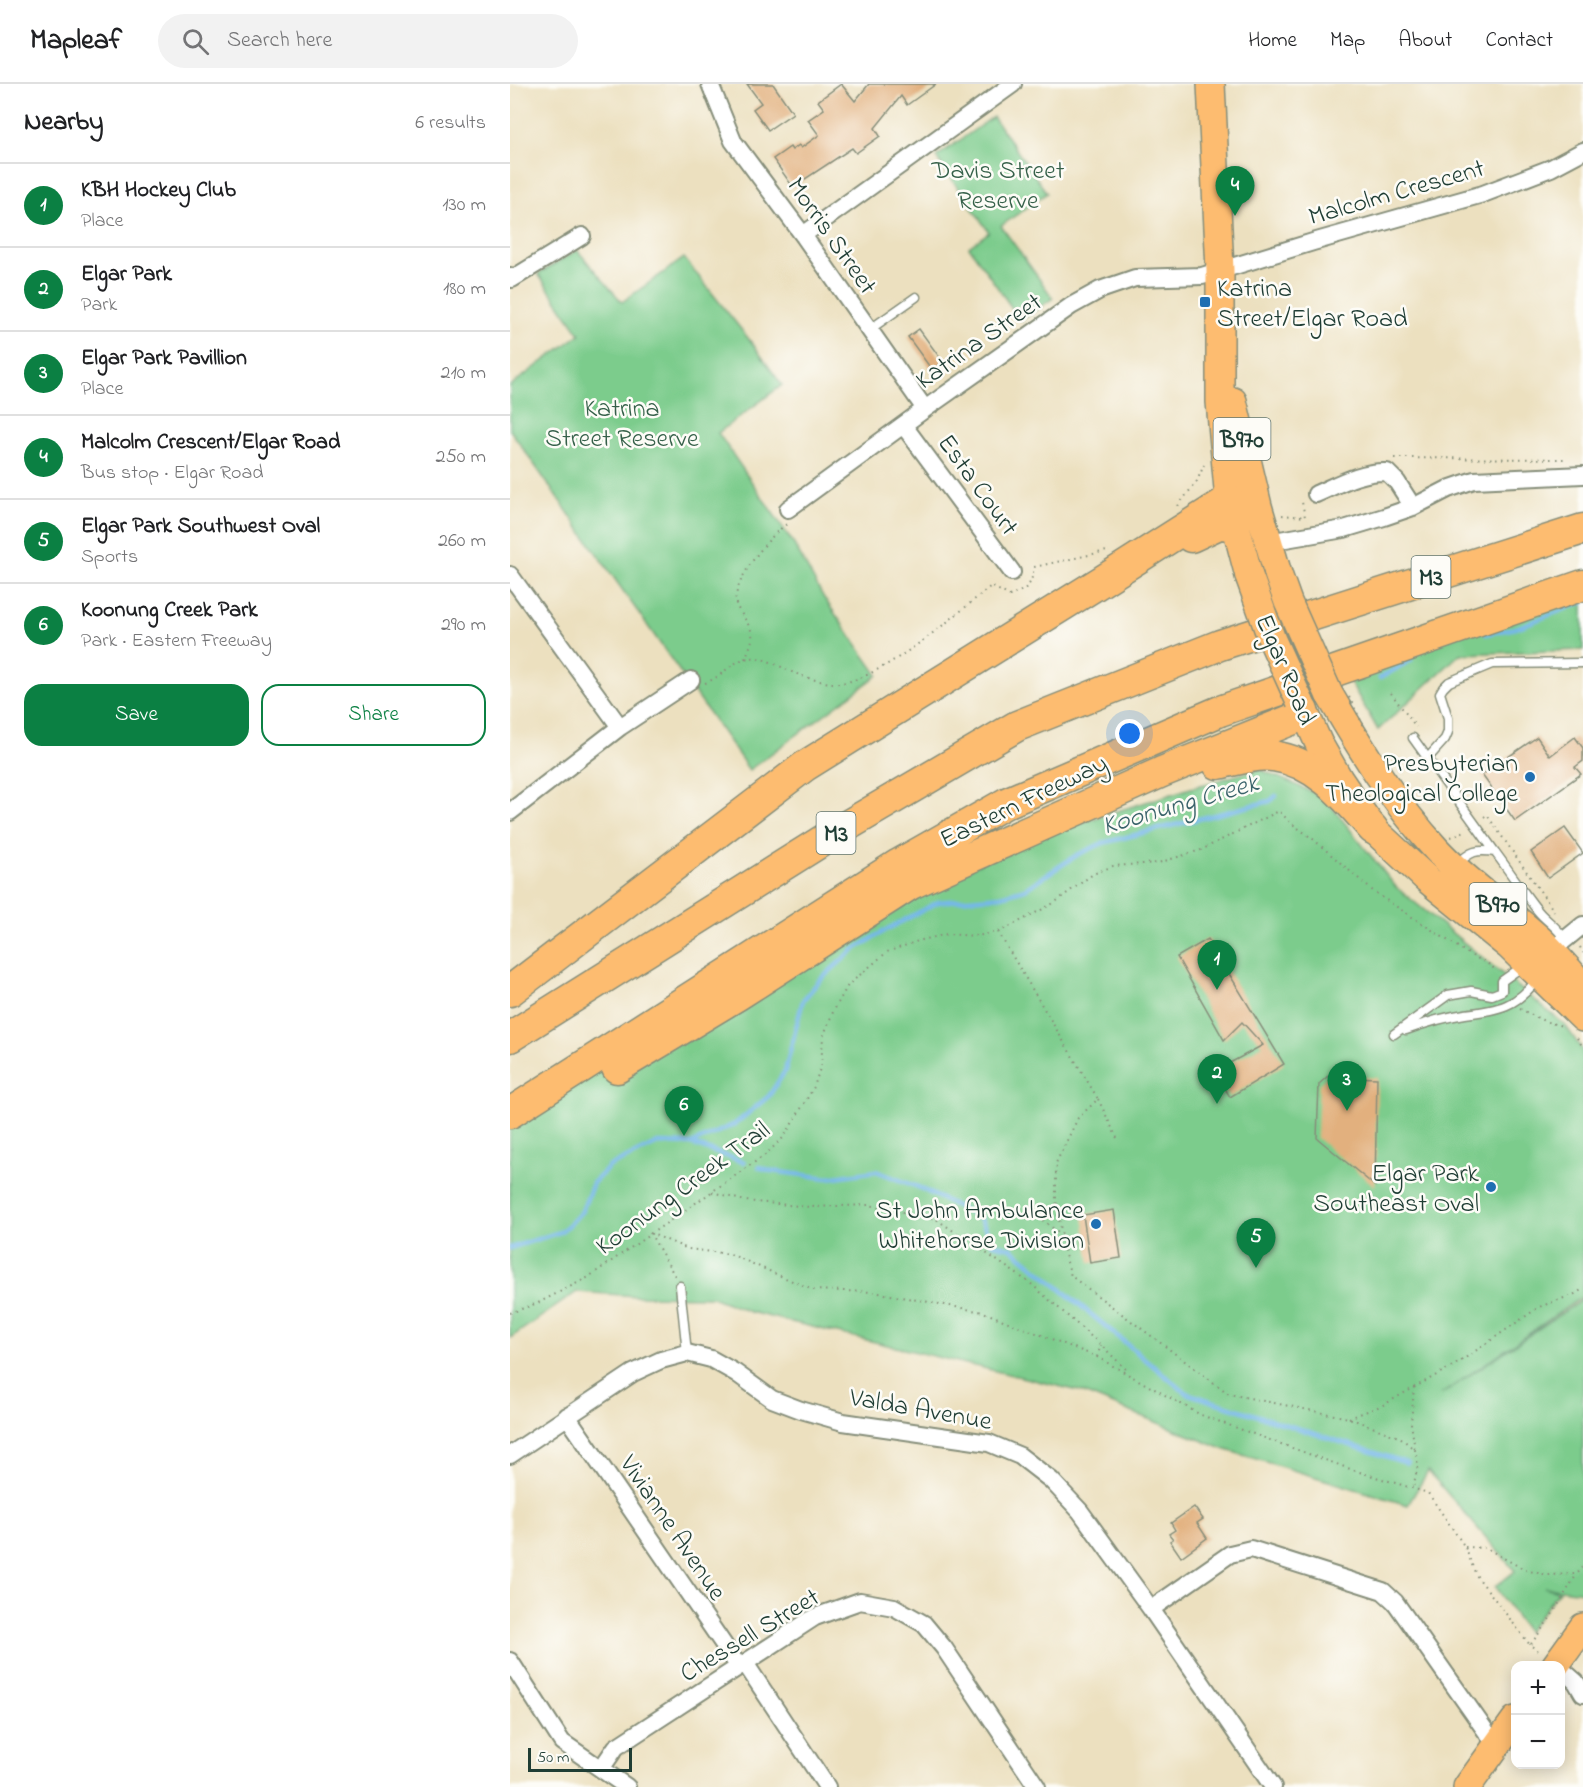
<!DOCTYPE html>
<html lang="en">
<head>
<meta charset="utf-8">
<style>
  :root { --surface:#fff; --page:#f2f2f2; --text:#202124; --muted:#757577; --line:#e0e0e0; --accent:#0b8043 }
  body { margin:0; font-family:"Indie Flower",sans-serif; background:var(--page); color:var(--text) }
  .controls { position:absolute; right:18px; bottom:18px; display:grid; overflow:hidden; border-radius:12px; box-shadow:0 3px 15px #0003 }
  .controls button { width:54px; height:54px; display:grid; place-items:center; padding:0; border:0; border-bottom:2px solid var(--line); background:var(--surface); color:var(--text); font:30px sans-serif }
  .scale { position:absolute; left:18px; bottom:15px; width:104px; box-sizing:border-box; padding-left:6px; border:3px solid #1f3d34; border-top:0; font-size:16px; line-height:21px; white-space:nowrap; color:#1f3d34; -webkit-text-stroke:4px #fdfcf7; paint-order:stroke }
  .you { position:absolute; left:620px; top:650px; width:21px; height:21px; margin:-15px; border:4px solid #fff; border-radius:50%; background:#1a73e8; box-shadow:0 0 0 9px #1a73e833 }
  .badge { display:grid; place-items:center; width:39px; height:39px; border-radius:50%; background:var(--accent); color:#fff; font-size:20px; font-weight:700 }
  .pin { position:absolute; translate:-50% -50px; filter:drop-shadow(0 2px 3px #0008) }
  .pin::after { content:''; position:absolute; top:32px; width:21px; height:18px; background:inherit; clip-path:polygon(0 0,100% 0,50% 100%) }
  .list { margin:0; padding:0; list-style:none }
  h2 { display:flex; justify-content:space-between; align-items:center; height:78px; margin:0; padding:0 24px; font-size:26px }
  h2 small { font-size:20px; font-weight:400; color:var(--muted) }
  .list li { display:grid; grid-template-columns:39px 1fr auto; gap:18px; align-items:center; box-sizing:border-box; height:84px; padding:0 24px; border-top:2px solid var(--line) }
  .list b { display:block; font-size:22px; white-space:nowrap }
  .list p { margin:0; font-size:20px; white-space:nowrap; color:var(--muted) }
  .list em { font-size:20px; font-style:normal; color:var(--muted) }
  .actions { display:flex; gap:12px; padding:18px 24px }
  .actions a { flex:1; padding:14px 0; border:2px solid var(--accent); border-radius:18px; text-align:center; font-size:21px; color:var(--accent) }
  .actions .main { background:var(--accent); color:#fff }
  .icon { flex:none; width:33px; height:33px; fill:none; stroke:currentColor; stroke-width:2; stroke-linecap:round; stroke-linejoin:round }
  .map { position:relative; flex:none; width:1073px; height:1703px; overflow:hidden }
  header { display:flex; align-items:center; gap:36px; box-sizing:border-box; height:84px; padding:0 30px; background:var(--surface); border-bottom:2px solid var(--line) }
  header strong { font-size:28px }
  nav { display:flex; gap:33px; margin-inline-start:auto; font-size:21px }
  .search { width:420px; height:54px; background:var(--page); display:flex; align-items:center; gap:15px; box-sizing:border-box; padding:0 21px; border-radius:33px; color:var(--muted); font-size:22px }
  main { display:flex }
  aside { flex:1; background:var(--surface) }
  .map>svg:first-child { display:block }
  .green { fill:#7ccc8c; stroke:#4e8460; stroke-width:1.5 }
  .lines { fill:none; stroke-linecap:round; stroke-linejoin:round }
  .stream { stroke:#74b7e9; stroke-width:4.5 }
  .building { fill:#e2b07e }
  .service-casing { stroke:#868e7a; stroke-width:11 }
  .minor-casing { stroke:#868e7a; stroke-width:20 }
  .primary-casing { stroke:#868e7a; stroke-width:30 }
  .motorway-casing { stroke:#868e7a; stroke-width:33 }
  .path { stroke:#868e7a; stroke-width:2; stroke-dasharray:1.5 4.5; stroke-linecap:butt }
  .service { stroke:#fff; stroke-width:8 }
  .minor { stroke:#fff; stroke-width:16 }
  .primary { stroke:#fdbc70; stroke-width:27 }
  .motorway { stroke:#fdbc70; stroke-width:30 }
  .primary-bridge-casing { stroke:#868e7a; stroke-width:30; stroke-linecap:butt }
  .path-bridge { stroke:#868e7a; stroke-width:2; stroke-dasharray:1.5 4.5; stroke-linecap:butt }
  .primary-bridge { stroke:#fdbc70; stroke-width:27 }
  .poi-dot { fill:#1f6fb2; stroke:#fdfcf7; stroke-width:2 }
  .labels { text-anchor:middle; stroke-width:5; stroke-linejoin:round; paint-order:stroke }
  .shield { fill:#fdfcf7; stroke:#62766e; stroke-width:1.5 }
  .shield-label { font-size:24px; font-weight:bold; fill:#1f3d34 }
  .park-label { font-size:26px; fill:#36614a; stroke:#fdfcf7 }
  .street-label { font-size:26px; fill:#1f3d34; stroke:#fdfcf7 }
  .poi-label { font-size:26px; fill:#1f3d34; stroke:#fdfcf7; text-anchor:end }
  .water-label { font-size:27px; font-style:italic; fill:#39626a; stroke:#fdfcf7 }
</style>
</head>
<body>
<header>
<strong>Mapleaf</strong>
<div class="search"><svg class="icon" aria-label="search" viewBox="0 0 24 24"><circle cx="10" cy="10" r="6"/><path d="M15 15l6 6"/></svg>Search here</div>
<nav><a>Home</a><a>Map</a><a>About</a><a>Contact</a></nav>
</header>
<main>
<aside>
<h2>Nearby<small>6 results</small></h2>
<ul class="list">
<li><span class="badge">1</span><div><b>KBH Hockey Club</b><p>Place</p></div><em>130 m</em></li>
<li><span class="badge">2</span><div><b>Elgar Park</b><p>Park</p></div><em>180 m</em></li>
<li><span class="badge">3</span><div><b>Elgar Park Pavillion</b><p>Place</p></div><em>210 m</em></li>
<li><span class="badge">4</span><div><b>Malcolm Crescent/Elgar Road</b><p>Bus stop · Elgar Road</p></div><em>250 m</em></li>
<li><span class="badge">5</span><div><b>Elgar Park Southwest Oval</b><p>Sports</p></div><em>260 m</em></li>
<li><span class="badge">6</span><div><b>Koonung Creek Park</b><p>Park · Eastern Freeway</p></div><em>290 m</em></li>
</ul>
<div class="actions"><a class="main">Save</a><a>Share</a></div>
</aside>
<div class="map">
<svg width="1073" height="1703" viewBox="0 0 1073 1703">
  <rect width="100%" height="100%" fill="#fdfcf7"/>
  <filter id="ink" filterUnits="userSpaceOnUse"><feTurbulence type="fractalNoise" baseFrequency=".0167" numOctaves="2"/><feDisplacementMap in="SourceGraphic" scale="12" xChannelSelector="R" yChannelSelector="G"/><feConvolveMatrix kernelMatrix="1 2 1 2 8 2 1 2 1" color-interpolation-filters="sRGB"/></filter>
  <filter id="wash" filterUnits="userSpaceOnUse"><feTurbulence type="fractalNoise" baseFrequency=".008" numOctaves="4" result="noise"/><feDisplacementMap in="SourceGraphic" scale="24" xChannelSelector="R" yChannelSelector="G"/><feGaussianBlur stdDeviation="1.35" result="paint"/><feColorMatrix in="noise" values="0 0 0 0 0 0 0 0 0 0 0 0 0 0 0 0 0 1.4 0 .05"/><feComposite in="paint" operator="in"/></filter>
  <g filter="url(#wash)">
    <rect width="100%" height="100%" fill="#ece0bf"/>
    <path class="green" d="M483,33L537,109L491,142L543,214L511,237L459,163L479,148L426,73Z
      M67,166L112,218L174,174L242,259L272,301L208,349L282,457L314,514L368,591L239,686L0,346V302L70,250L28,190Z
      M1073,498V566L950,570L868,646L832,584Z
      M749,685L814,713L886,803L1055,941L1073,967V1212L930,1311L1073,1215V1508L1034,1503L1049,1507L1017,1548L985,1503L1005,1487L918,1387L898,1421L713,1365L569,1307L240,1228L202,1213L127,1212L67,1208L0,1254V1030L228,911L509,758L684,703Z"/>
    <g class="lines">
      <path class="stream" d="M976,550L1006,544L1073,518
        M870,594L901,576
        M181,1060L234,1078
        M249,1083L261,1087L318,1094L366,1087L408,1103L470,1134L483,1160L501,1164L676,1309L897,1379
        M0,1164L50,1148L61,1139L72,1127L83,1099L100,1082L148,1059L181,1060L225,1040L259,1012L275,987L293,916L310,896L342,867L376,846L428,818L491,812L515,805L567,771L593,759L760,717L766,712"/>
    </g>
    <g id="blocks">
      <path class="building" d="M237,0H263L283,29L258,46L243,25L251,19Z
        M331,0L345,17L359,0H426L397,21L391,12L365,44L370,52L346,69L342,64L283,103L263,75L280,63L282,66L289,61L291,64L309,51L298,36L314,25L308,17Z
        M409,245L433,278L422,286L398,253Z
        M1027,653L1040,672L1065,653L1073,664V677L1065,683L1071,690L1005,737L972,691Z
        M1055,744L1073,769L1038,794L1021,768Z
        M698,855L774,980L720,1013L705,987L753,961L732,938L714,956L667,873Z
        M818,992L867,994L865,1102L807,1054L809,1000Z
        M604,1126L611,1174L580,1179L573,1131Z
        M684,1423L693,1435L687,1439L697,1454L671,1473L660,1457L663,1455L659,1450L665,1446L661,1439Z"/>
    </g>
  </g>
  <g filter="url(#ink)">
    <use href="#blocks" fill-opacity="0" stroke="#868e7a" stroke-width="1.5"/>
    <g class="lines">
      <g class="service-casing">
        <path id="service" d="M359,246L406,213
          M903,654L985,768
          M918,674L935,655L938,648V634L930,609L933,604L939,598L982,580L1073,579
          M946,781C961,767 966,765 985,768C1000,788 1013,808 1028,827C1037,838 1048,843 1054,855
          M896,946C915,939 935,933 955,930C988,926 1007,923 1028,894
          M884,950L938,911L961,907L982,911L992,907V897L1013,882
          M170,1202L177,1269"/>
      </g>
      <g class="minor-casing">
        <path id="minor" d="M200,0L223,57L293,151L415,325
          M293,151L503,0
          M0,192L2,195L72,152
          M394,342L502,488
          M806,410C829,400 851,387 877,388L887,398L903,423
          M278,425L415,325L561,222L590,206L625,194L692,192L803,158L973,110L1041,84L1073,67
          M758,458L834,445L874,433L903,423L938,405L964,396L1073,391
          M0,491L110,643
          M0,728L110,643L181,596
          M1041,867L1073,841
          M57,1332L229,1583
          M0,1371L123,1289L151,1276L177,1269L201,1275L226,1289L262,1315L291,1326L333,1338L479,1359L510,1372L541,1396L570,1427L641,1525L763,1703
          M641,1525L720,1470L741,1465L873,1507L885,1518L987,1663
          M0,1577L52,1658L117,1703
          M235,1579L317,1703
          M1050,1584L1066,1598L1073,1610
          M91,1685L106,1663L305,1533L350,1517L384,1523L414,1540L434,1564L527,1703"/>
      </g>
      <g class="primary-casing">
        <path id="primary" d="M701,0L710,186V318L719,416L739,492
          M723,317L748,422L768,490
          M819,610C851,665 883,718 926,765C955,797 993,822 1026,852C1043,867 1058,885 1073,902
          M790,618L809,660L829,695L863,745L918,796L999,862L1073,934
          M1045,1582L1073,1543
          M957,1703L1005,1636"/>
      </g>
      <g class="motorway-casing">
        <path id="motorway" d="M681,453L709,440L724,441
          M708,680C726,676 745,670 763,672C807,678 836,714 863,745
          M0,907L295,682L592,497L719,416
          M0,953L323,750L507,642L710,561L1073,445
          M107,984L228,911L401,800L652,688L786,634L793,627
          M0,1029L389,780L496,719L710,627L1073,501"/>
      </g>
      <path class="path" d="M884,374L1058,375
        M668,422L687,397L694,381
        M772,431L795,433L792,418
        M235,575C244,553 246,552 233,532C231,529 227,524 226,520C221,499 260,450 277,440
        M195,599C210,594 219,580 234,575C251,570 268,582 282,588C294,593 310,598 322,599C363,604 449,528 481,502L500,512C518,504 521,503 524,483L597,467
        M881,609L906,643
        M974,733L977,731L1044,827
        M941,753L955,747
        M488,848L588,1015L568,1034L546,1079V1116L555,1171L561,1192L719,1310L839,1334L891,1354L905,1366L908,1381L903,1404
        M1070,863L1073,869
        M1010,925L1034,937L1052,942
        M1067,954L1073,963
        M588,1015L607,1054
        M202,1108L235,1117L300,1123L359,1121L426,1135L520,1199L591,1261L619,1288
        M518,1125L552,1151
        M140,1149L178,1165L220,1170L303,1206L364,1208L473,1228L587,1273L691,1331L843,1386L918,1409L955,1463L966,1491L1020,1561L1030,1568
        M140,1149L166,1194
        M0,1229L28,1219L77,1194L255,1071L274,1053L304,1003L311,981L313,953L323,928L338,901L377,868L408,857L437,850L467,852L488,848L501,842L544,819L583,790L603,782L648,779L691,766L769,727L781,739L803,755L864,808L957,869C968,876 978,877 986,887
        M587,1273L591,1261
        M904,1303L901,1339L905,1366
        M839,1334L873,1321L948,1279L1029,1223L1065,1210L1073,1205
        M955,1463L976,1464L1015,1486L1037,1491L1067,1490L1073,1483
        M1021,1560L1040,1534L1067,1490"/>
      <use href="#service" class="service"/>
      <use href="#minor" class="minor"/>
      <use href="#primary" class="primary"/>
      <use href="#motorway" class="motorway"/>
      <g class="primary-bridge-casing">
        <path id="primary-bridge" d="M768,490L778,518L819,610
          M739,492L762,556L790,618"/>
      </g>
      <path class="path-bridge" d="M839,613L856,646"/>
      <use href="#primary-bridge" class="primary-bridge"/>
    </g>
  </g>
  <g class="poi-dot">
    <rect x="689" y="212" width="12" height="12" rx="3"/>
    <circle cx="1020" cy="693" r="6"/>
    <circle cx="981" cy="1103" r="6"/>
    <circle cx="586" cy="1140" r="6"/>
  </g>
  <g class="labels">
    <g class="shield">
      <rect x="703.5" y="334" width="57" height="42" rx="4.5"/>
      <rect x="901.5" y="472" width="39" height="42" rx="4.5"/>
      <rect x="306.5" y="728" width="39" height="42" rx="4.5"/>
      <rect x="959.5" y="799" width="57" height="42" rx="4.5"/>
    </g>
    <g class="shield-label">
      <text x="732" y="363">B970</text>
      <text x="921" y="501">M3</text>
      <text x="326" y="757">M3</text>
      <text x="988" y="828">B970</text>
    </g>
    <g class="park-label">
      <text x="488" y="94">Davis Street<tspan x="488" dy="30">Reserve</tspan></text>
      <text x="112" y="332">Katrina<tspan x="112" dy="30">Street Reserve</tspan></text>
    </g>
    <g class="street-label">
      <text transform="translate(886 107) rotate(-16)" y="9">Malcolm Crescent</text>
      <text transform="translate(323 151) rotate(55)" y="9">Morris Street</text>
      <text transform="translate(468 256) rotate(-35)" y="9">Katrina Street</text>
      <text transform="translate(469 400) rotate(54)" y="9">Esta Court</text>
      <text transform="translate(777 585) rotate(67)" y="9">Elgar Road</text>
      <text transform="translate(513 716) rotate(-26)" y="9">Eastern Freeway</text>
      <text transform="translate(172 1103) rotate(-36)" y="9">Koonung Creek Trail</text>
      <text transform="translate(411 1324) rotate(10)" y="9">Valda Avenue</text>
      <text transform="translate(164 1443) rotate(56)" y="9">Vivianne Avenue</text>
      <text transform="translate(239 1550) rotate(-31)" y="9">Chessell Street</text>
    </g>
    <g class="poi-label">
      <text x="707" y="212" text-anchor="start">Katrina<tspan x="707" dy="30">Street/Elgar Road</tspan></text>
      <text x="1008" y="687">Presbyterian<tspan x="1008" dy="30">Theological College</tspan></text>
      <text x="969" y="1097">Elgar Park<tspan x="969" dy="30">Southeast Oval</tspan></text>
      <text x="574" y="1134">St John Ambulance<tspan x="574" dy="30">Whitehorse Division</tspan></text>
    </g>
    <g class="water-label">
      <text transform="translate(670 719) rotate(-16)" y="9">Koonung Creek</text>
    </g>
  </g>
</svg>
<div class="controls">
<button>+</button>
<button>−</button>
</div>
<div class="scale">50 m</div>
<div class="you"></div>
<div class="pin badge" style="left:707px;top:906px">1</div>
<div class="pin badge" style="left:707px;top:1020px">2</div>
<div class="pin badge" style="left:837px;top:1027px">3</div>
<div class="pin badge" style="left:725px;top:132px">4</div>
<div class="pin badge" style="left:746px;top:1184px">5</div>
<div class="pin badge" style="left:174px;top:1052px">6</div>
</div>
</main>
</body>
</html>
